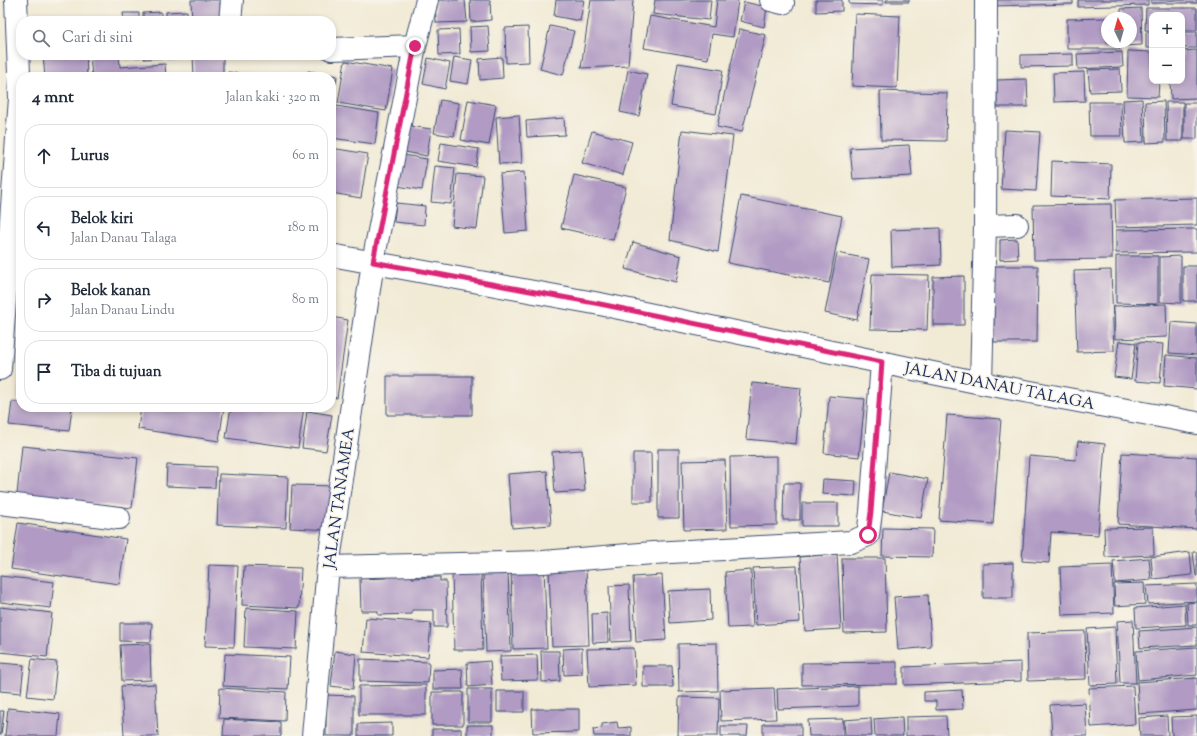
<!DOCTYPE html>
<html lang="id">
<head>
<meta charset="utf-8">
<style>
  :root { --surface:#fff; --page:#f2f2f3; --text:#1f2937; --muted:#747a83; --line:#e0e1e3 }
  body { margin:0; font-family:"Sorts Mill Goudy",serif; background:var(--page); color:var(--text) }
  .controls { position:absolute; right:12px; top:12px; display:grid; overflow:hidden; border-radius:8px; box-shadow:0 2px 6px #0003 }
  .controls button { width:36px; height:36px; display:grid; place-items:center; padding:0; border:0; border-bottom:1px solid var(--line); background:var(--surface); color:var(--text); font:20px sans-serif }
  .compass { position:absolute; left:1101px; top:12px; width:36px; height:36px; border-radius:50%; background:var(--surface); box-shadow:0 2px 6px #0003; rotate:355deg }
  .stop { position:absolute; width:12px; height:12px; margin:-9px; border:3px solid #db2777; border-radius:50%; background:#fff }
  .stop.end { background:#db2777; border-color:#fff; box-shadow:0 1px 4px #0008 }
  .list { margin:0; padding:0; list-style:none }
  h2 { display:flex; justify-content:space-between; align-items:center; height:52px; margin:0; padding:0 16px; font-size:17px }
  h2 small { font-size:13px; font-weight:400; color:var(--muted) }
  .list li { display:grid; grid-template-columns:26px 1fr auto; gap:12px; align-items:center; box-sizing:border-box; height:64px; margin:0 8px 8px; padding:0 8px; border:1px solid var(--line); border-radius:16px }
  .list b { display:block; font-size:15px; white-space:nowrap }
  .list p { margin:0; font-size:13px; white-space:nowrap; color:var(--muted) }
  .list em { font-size:13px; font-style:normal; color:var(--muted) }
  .icon { flex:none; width:22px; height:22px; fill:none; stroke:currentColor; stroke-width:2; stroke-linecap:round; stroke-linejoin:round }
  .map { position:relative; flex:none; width:1197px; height:736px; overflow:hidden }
  .search { position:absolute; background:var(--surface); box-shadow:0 2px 6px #0003; left:16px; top:16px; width:320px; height:44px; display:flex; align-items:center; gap:10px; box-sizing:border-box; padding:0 14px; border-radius:16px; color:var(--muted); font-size:15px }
  .panel { position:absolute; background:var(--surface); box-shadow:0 2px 6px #0003; left:16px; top:72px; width:320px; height:340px; border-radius:16px }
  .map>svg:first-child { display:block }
  .building { fill:#b19bc4 }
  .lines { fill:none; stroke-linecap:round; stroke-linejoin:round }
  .minor-casing { stroke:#3b4b70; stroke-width:24 }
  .minor { stroke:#fff; stroke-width:22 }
  .route { stroke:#db2777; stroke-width:5 }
  .labels { text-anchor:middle; stroke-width:3; stroke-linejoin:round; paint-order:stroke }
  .street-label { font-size:16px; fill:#1b2f5e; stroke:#f7f3e8 }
</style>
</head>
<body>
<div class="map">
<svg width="1197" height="736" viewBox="0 0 1197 736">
  <rect width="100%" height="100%" fill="#f7f3e8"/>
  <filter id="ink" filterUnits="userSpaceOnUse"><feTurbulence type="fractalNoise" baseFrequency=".025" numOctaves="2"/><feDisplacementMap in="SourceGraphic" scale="8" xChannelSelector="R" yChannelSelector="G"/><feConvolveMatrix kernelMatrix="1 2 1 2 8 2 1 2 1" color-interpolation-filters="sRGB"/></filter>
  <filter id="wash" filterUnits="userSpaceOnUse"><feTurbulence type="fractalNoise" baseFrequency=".012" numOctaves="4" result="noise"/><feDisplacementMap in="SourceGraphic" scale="16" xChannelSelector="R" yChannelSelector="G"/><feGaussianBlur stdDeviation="0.9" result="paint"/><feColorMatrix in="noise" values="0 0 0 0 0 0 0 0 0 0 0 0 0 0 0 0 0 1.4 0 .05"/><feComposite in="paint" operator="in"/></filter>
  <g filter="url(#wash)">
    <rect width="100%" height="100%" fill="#f1ead5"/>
    <g id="blocks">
      <path class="building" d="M191,0H220L221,21H192Z
        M435,0H465L467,22L436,23Z
        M470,0H490L491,20L471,22Z
        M556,0H584L580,21L554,16Z
        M591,0H633L628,66L581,68Z
        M655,0H711L709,20L653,14Z
        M717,0H738L733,37L712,34L708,59L644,48L650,16L714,27Z
        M816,0H842V11L816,12Z
        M849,0H883V5L849,4Z
        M886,0H909V2H886Z
        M992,0H1073V4L992,6Z
        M1078,0H1148V5L1078,7Z
        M1151,0H1197V3H1151Z
        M744,2L767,7L764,27L740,21Z
        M1141,8L1142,45L1122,46V42H1131V18H1121V9Z
        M1146,8H1197V30H1182V15H1152V30H1145Z
        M187,11L188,21H166V12Z
        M161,12V21H143V13Z
        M123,13H139V21H124Z
        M855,14L900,16L897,88L852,86Z
        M1107,18V42H1120V49H1067V19Z
        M488,26L490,51L471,52L470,27Z
        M550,26L574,31L563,75L540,69Z
        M528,27L529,62L506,63L505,28Z
        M459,29L460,54L439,55L438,30Z
        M739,29L766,35L742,132L717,127Z
        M1146,32H1152V48H1146Z
        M1182,32H1197V48H1182Z
        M1197,50V98L1171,99L1170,81H1182V51Z
        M1128,51L1152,52V81H1159L1158,97L1127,96Z
        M1122,52L1123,67L1078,69L1077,54Z
        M1073,54V66L1021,67V55Z
        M43,55H86L87,77H45Z
        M90,55H119L120,67L165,64L166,77H92Z
        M125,55H141V57L125,58Z
        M144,55H162L163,58L144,59Z
        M167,55H189V58L167,59Z
        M193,55H223V77H194Z
        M454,57L472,60L468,84L450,81Z
        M502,57L503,78L480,80L479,59Z
        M428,58L450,63L445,89L423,84Z
        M345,61L393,69L386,111L338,103Z
        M678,63L723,70L716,114L671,106Z
        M1120,69L1121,91L1090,92L1088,70Z
        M628,70L647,74L639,116L620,112Z
        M308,71L337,76L333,100H331V77H307Z
        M228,72L259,76V77H228Z
        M1084,72L1085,101L1054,102L1053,73Z
        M274,74L288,76V77H273Z
        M1027,79L1028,107H997V80Z
        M880,91L947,93L946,141L881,140Z
        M1142,99L1144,142L1125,143L1123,100Z
        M440,100L459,103L454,136L434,133Z
        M468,100L496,105L489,145L461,140Z
        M1164,101L1165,142L1146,143L1145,102Z
        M1089,102H1121L1122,136H1090Z
        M1166,102H1183V141H1167Z
        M1184,103H1197V139H1184Z
        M331,105L379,113L375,144L331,138Z
        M519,115L522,163L499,164L496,117Z
        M564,118L565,135L527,137L526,121Z
        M410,126L431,129L427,156L405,152Z
        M682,130L733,136L718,252L670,240Z
        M1005,130L1040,132L1036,191L1001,189Z
        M592,131L632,142L623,175L582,163Z
        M441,143L479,149L476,167L438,161Z
        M909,145L912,176L853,179L850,148Z
        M331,148L368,154L361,198L331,193Z
        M403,155L427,159L422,190L397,186Z
        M1052,161L1111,164L1110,199L1051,196Z
        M435,166L455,168L451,204L431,202Z
        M524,172L528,231L505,233L500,174Z
        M457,174L483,176L477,229L452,226Z
        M574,175L626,187L613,240L561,228Z
        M741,196L842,216L829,283L728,263Z
        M1197,198V225L1116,227L1115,200Z
        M396,203L425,206L424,225L394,222Z
        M1111,204L1112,259L1034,260L1033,205Z
        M940,228L941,265L892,267L891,230Z
        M1197,229V252L1116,253V230Z
        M1017,239L1018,259L1000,260V240Z
        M633,242L681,256L676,282L625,269Z
        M837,253L869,259L857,320L825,313Z
        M1116,256H1158V304L1116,303Z
        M1181,256V303L1160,302V257Z
        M994,266H1038L1037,342H994Z
        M1183,266H1197V301H1183Z
        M1111,270L1114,351L1077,352L1074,271Z
        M872,274L929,275L927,330L870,329Z
        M964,276V325H933V277Z
        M1166,304L1167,337L1115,339L1114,306Z
        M331,317L348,320L337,398L331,397Z
        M1171,322L1197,324V355L1169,353Z
        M1119,341L1136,343L1131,379L1114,377Z
        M1138,342L1163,344L1160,383L1135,381Z
        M1166,355L1197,358V389L1164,386Z
        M20,370H21V397H18Z
        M387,376H472V415H387Z
        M752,383L801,388L796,444L746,439Z
        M829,396L865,399L859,457L824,453Z
        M12,402H21V407L72,408L69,431L9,425Z
        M141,407H224L219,441L138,429Z
        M231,407H304L298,448L226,438Z
        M307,411L332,415L326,451L302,448Z
        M947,415L1001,419L993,524L939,520Z
        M1078,441L1105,444L1098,535L1051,532L1049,563L1022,561L1029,456L1076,460Z
        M22,446L138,458L132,508L17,495Z
        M658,449H679V518H658Z
        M582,450L585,491L555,493L552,452Z
        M633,453H651L652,502H633Z
        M1122,453L1197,457V529L1118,524Z
        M777,456V525L731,526L730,457Z
        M725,460L727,529L684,530L682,461Z
        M167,465L216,467L215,488L166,486Z
        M547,471L551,525L512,528L508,474Z
        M889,472L928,479L921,518L882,511Z
        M219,474L288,477L286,528L217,525Z
        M823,479L856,481L855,496L822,494Z
        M784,483H800V520H783Z
        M292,485L335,486L333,530L290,528Z
        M802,503H838V526H802Z
        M18,523L126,539L119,584L11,569Z
        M1153,527L1154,555L1105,557L1104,528Z
        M883,528L933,529L932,557L882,556Z
        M1190,552L1192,575L1153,579L1151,557Z
        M1193,552H1197V576H1196Z
        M837,554L841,629L805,631L800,557Z
        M842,558H885L887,632L844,633Z
        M1149,558L1151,580L1115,583L1113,561Z
        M1013,563V598H983V564Z
        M209,565L238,566L234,647L205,646Z
        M1112,565L1114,613L1062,615L1060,567Z
        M244,566L301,568L299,608L242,605Z
        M797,566L800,622L756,625L753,568Z
        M544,567L547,648L513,649L511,568Z
        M586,568L589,645L552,646L549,569Z
        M508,570L511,651L486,652L483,571Z
        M751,570L753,627L728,628L725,572Z
        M481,571L483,650H454L452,572Z
        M387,572H412V578L440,577V581H446L447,627H434V610H412V614L378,615V611H361L360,579L387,578Z
        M662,575L666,640L636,642L633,577Z
        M0,576L54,582L51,608L0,602Z
        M1144,583L1145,604L1115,606L1114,584Z
        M1197,584V601L1148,604L1146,586Z
        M629,585L631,641L611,642L609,586Z
        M710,589L711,620L670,623L668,591Z
        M928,595L931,647L898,650L894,597Z
        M1197,602V625H1188L1187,603Z
        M1185,604L1186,625L1136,628L1135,608Z
        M0,607L52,613L47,657L0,652Z
        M246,608L298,611L296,649L244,647Z
        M607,613L608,642L593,643L592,614Z
        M366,618L431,623L428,657L363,652Z
        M1133,620L1136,683H1120L1117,621Z
        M120,623H152L151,642L120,641Z
        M1115,627L1117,684L1090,685L1087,629Z
        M1197,627V645L1140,648L1139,631Z
        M1085,631L1086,679L1028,681L1027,633Z
        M717,643L718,691L679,692L678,644Z
        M150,644L151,680L122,681L120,645Z
        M1197,647V675L1138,680L1136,651Z
        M582,648V674L564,675L563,649Z
        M634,648L636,685L589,687L587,649Z
        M335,651L356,654L353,689L331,686Z
        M541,651H559L560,681L542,682Z
        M225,654L290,657L288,689L223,686Z
        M537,655L538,680L501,681L500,656Z
        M32,659L57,662L53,699L27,696Z
        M360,659L429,662L428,683L360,681Z
        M490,661L492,685L468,687L467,663Z
        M897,662V684L802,685V663Z
        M1021,662V681L904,685V667Z
        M0,663L24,665L21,693L0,691Z
        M643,666H672L673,687H643Z
        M462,669L463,689H433V670Z
        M1197,678V710L1139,714L1137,682Z
        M155,684L158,736H124L121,686Z
        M426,685V715H359V686Z
        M858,686V706L778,709L777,689Z
        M1133,686L1135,724L1091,727L1089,688Z
        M220,688L286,692L285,721L219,718Z
        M774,688L776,719L721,721L720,690Z
        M468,689H492V722H468Z
        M962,690L963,709L936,710V701H924V692Z
        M497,691H524V712H497Z
        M432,692H463V725H432Z
        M326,695L354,696V736H326Z
        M679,697L719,698L718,736H678Z
        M1085,703L1087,736H1052L1050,705Z
        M8,708L60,714L58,736H5Z
        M532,709H579V732L533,733Z
        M0,711H4L1,735H0Z
        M946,716L947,736H906V717Z
        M1167,716L1168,736H1140L1139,718Z
        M1197,716V736H1172L1171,717Z
        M902,717L903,736H875L874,719Z
        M871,718L872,736H845L844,720Z
        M224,719L281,722V736H223Z
        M843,719V736H809L808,720Z
        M617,722L618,728L631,727V736H594L593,729L602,728V724Z
        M392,723V736H358V724Z
        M763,724H801V736H763Z
        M467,725H493V736H467Z
        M721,726H748L747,736H721Z
        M432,729H461V736H432Z"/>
    </g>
  </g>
  <g filter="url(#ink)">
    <use href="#blocks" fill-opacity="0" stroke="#3b4b70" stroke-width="1"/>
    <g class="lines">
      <g class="minor-casing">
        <path id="minor" d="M771,0L783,3
          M230,21L232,0
          M331,49L415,46
          M985,226L1017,225
          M331,255L600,304L981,383L1197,423
          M0,369L20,98L16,0
          M981,383L985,226L986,0
          M0,503L119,518
          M328,567L543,562L653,553L851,542L868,535L871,512L882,362
          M313,736L328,567L373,262L415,46L427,0"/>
      </g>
      <use href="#minor" class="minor"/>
    </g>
  </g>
  <g class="lines" filter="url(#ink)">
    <path class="route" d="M415,46L373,262L600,304L882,362L871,512L868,535"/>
  </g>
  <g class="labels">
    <g class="street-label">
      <text transform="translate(1000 385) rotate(11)" y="6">JALAN DANAU TALAGA</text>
      <text transform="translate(338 498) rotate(-82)" y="6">JALAN TANAMEA</text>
    </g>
  </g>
</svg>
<div class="controls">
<button>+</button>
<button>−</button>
</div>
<svg class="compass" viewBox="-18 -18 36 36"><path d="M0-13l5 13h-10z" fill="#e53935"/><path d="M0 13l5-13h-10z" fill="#747a83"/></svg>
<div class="stop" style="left:868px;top:535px"></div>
<div class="stop end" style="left:415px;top:46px"></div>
<div class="search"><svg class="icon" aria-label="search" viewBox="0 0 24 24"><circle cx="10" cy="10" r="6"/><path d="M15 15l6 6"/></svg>Cari di sini</div>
<section class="panel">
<h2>4 mnt<small>Jalan kaki · 320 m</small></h2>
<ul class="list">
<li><svg class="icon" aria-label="ahead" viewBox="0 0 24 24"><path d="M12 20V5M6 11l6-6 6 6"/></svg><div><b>Lurus</b></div><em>60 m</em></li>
<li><svg class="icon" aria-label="left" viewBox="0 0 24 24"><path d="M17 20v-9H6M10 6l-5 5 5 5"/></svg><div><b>Belok kiri</b><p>Jalan Danau Talaga</p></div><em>180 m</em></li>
<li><svg class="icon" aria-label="right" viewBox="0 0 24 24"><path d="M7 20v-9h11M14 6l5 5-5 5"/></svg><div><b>Belok kanan</b><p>Jalan Danau Lindu</p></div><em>80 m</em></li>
<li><svg class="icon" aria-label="arrive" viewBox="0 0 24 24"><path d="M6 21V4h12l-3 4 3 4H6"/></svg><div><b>Tiba di tujuan</b></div></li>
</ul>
</section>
</div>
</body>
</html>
